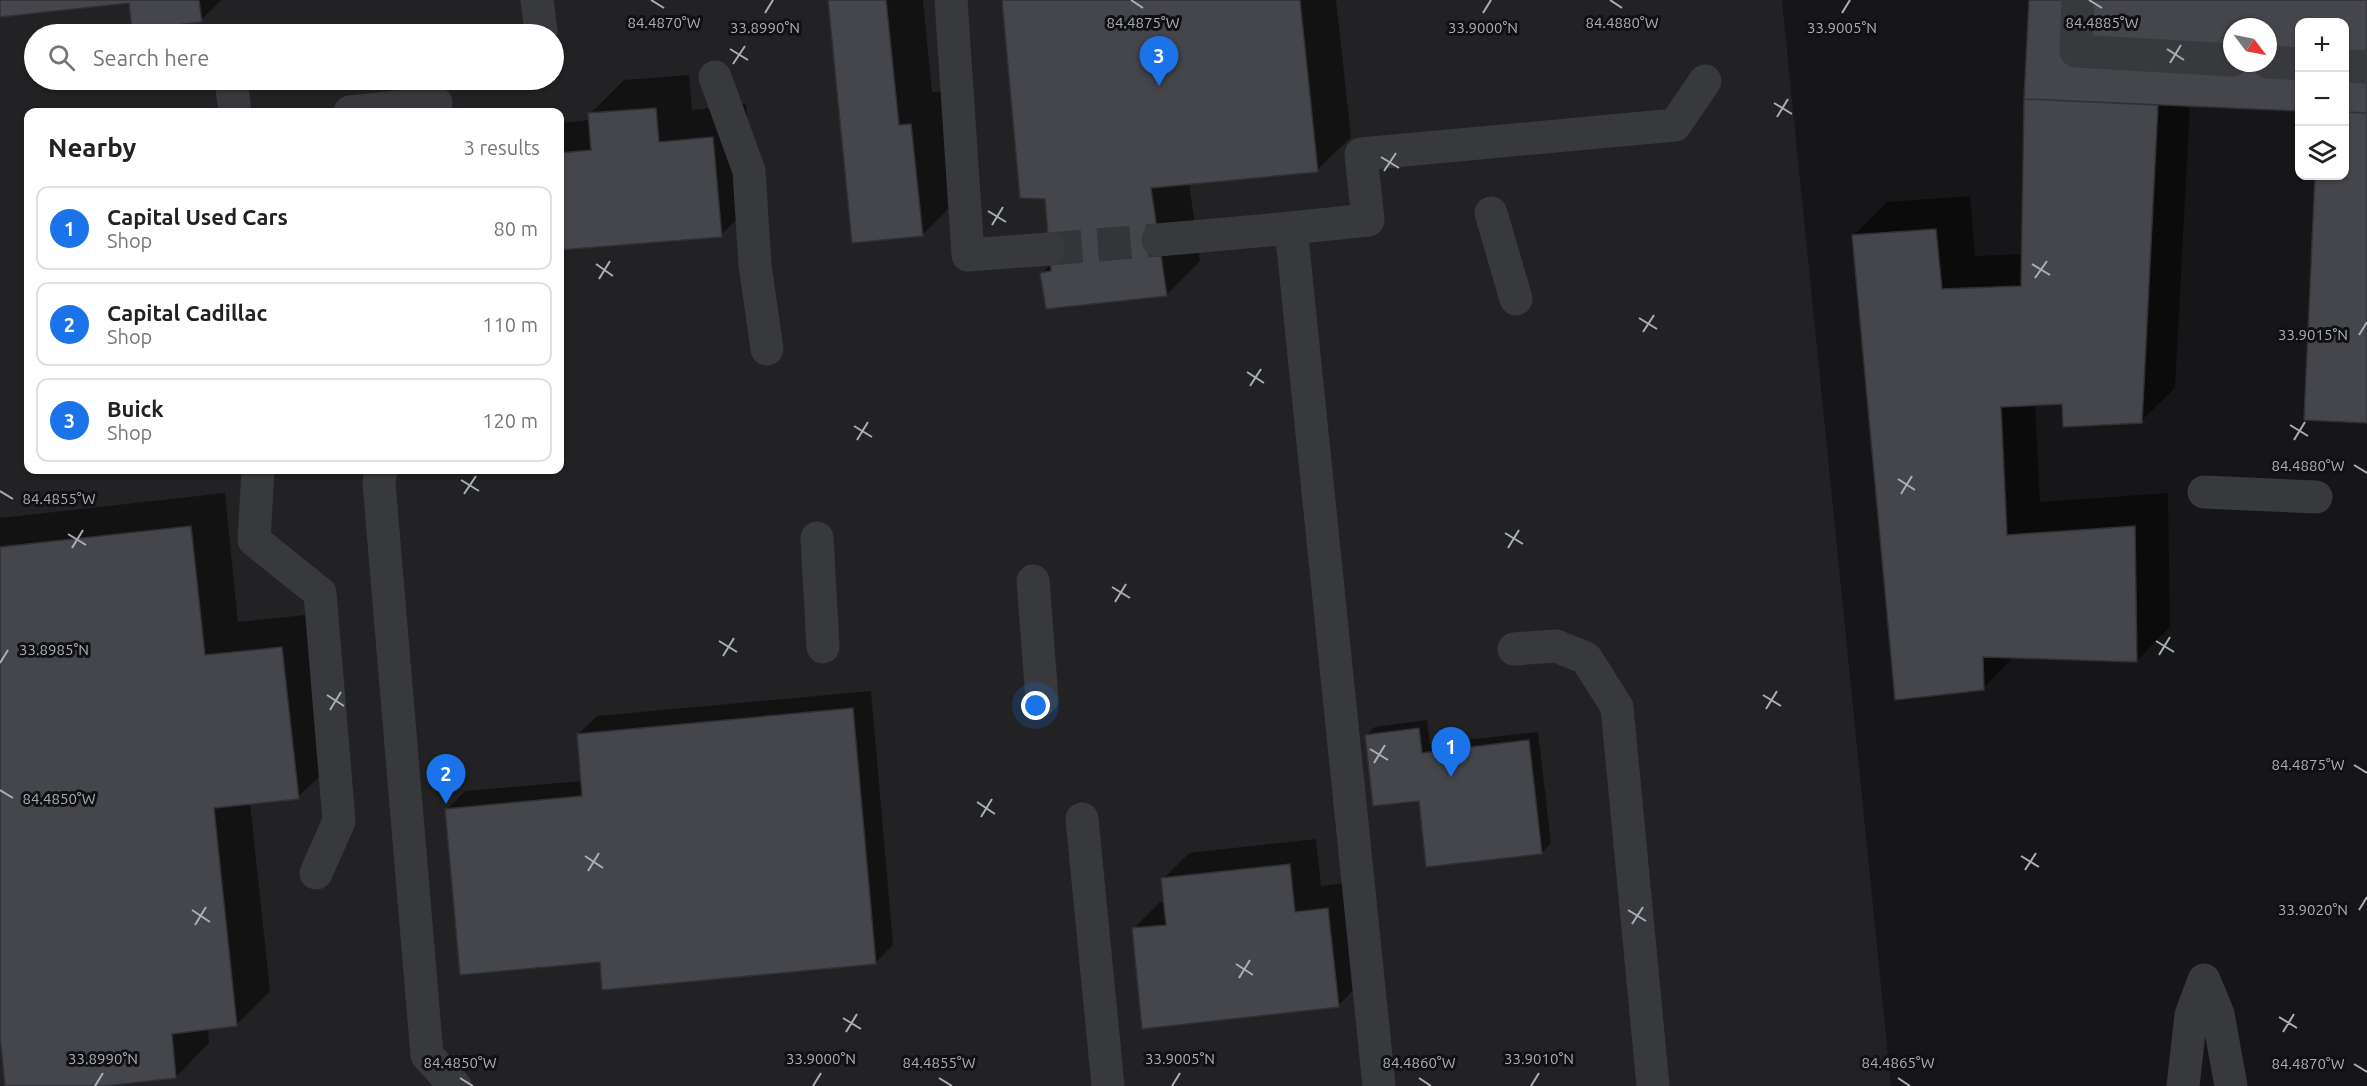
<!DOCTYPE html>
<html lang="en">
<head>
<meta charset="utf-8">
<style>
  :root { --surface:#fff; --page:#f2f2f2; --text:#222; --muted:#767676; --line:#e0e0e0; --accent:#1a73e8 }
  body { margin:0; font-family:Ubuntu,sans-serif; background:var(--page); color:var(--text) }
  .controls { position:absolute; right:18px; top:18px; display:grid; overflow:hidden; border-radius:12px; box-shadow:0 2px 4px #0004 }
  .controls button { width:54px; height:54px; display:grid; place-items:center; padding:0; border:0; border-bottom:2px solid var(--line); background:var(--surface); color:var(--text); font:30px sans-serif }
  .compass { position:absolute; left:2223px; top:18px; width:54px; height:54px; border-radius:50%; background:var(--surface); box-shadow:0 2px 4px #0004; rotate:122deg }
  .you { position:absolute; left:1036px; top:706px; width:21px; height:21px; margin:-15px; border:4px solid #fff; border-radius:50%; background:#1a73e8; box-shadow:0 0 0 9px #1a73e833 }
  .badge { display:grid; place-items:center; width:39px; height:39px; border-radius:50%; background:var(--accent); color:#fff; font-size:20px; font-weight:700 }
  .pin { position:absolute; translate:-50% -50px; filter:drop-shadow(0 2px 3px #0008) }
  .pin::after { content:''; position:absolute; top:32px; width:21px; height:18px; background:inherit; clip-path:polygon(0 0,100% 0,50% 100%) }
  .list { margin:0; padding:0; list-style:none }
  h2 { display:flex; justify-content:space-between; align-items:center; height:78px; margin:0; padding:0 24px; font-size:26px }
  h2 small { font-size:20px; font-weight:400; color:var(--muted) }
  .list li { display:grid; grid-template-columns:39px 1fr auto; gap:18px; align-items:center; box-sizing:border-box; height:84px; margin:0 12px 12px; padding:0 12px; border:2px solid var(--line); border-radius:12px }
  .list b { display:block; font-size:22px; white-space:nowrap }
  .list p { margin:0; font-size:20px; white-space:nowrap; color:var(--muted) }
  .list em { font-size:20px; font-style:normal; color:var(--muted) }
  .icon { flex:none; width:33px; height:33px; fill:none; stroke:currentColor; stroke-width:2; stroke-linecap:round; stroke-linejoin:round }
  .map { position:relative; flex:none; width:2367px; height:1086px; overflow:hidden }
  .search { position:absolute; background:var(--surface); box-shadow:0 2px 4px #0004; left:24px; top:24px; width:540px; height:66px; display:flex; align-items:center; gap:15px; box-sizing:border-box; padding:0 21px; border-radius:33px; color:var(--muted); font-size:22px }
  .panel { position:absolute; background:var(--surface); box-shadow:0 2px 4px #0004; left:24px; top:108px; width:540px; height:366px; border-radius:12px }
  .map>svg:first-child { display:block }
  .built { fill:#222225; fill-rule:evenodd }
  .shadow { fill:#0007; fill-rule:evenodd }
  .building { fill:#45464b; stroke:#303134; stroke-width:1.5; fill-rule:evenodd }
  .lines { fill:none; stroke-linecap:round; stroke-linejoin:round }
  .minor-tunnel { stroke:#333538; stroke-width:33; stroke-dasharray:33 16; stroke-linecap:butt }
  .minor { stroke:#37393d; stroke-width:33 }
  .ticks { fill:none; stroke:#a9afb7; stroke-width:2 }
  .ticks-label { font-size:15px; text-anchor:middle; fill:#a9afb7; stroke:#111113; stroke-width:6; stroke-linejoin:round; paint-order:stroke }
</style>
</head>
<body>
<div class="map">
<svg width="2367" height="1086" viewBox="0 0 2367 1086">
  <rect width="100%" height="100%" fill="#161618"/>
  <path class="built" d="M0,0H1782L1891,1086H0ZM34,34H554V80H34ZM28,112H560V470H28Z"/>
  <path class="shadow" d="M0,0H221L201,20L131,1L0,16Z
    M829,0H923L932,92L945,91L956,201L922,235Z
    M1004,0H1336L1351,137L1317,170L1189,183L1200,261L1166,295L1042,273L1052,263L1046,198Z
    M2030,0H2367V421L2306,419L2317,176H2344V22H2300V109L2190,104L2175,388L2141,421L2063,402L2035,404L2040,502L2168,493L2170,627L2137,661L2015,656L1983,688L1854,235L1887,202L1970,196L1975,256L2023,254L2026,99ZM2232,27H2268V63H2232Z
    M689,75L692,110L746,104L755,202L721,235L560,249V123L590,120V114L624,80Z
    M225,493L238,622L315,614L332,764L298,797L250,803L270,991L236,1025L208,1028L209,1043L176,1077L91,1086H7L0,1021V518Z
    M871,691L893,945L875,963L601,961L447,809L465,791L582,781L578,734L597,716Z
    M1427,720L1430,744L1538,732L1551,843L1542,852L1420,799L1366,735L1375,727Z
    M1316,839L1321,886L1354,882L1364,979L1338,1006L1133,929L1160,902H1165L1163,879L1189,853Z"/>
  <path class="building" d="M0,0H199L202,22L132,30L129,3L0,17Z
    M828,0H886L899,125L911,124L923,236L852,243Z
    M1002,0H1300L1318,172L1151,188L1167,296L1046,309L1040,273L1051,271L1045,199L1020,198Z
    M2029,0H2367V113L2344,112V22H2300V111L2024,99ZM2232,27H2268V63H2232Z
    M2024,99L2158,105L2142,423L2063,427L2062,404L2001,407L2007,535L2135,526L2137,662L1983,657L1984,690L1895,700L1852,235L1936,229L1942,289L2021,286Z
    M656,108L659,142L713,137L722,237L560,250V153L591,150L588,113Z
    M2344,112L2367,113V423L2304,420L2315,176H2344Z
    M191,526L205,655L282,647L299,799L214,808L237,1026L172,1034L176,1078L105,1086H5L0,1036V547Z
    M853,708L876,964L602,990L600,962L460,975L445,809L582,796L577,734Z
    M1419,728L1422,753L1529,740L1542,854L1426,867L1419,801L1373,806L1365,735Z
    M1290,864L1295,912L1328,908L1339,1007L1142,1029L1132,928L1166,925L1161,878Z"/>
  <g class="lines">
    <path class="minor-tunnel" d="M1049,249L1158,240"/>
    <path class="minor" d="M537,0L541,32
      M951,0L968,255L1049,249
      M2078,0L2076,51L2232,60
      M2268,62L2300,64
      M2344,66L2367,67
      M715,77L749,171L755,265L767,349
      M231,80L235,112
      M350,112L436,103L434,112
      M1491,213L1516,299
      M1158,240L1291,228
      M258,470L254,540L320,593L339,821L316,873
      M381,470L379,483L427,1055L455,1086
      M2204,492L2316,497
      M817,538L823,647
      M1033,581L1042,699
      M1514,649L1556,646L1586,658L1617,707L1653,1086
      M1082,819L1108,1086
      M2204,980L2218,1014L2231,1086
      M1379,1086L1291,228L1368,220L1361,154L1675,125L1705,81
      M2183,1086L2191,1015L2204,980"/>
  </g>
  <path class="ticks" d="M651,0L664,8M1131,0L1143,8M1610,0L1622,8M2089,0L2102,8M765,13L773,0M1483,13L1491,0M1842,13L1850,0M730,49L748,60M2167,49L2184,60M2170,63L2181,45M733,64L745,46M1774,103L1792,114M1777,117L1788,99M1381,157L1399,168M1384,171L1396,153M988,211L1006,222M992,225L1003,207M596,264L613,276M2032,264L2050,275M2035,278L2047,261M599,279L610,261M1639,318L1657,329M1643,332L1654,315M2359,335L2367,322M1247,372L1264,383M1250,386L1261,369M2290,425L2308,436M854,426L872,437M857,440L868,422M2294,440L2305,422M2354,465L2367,473M1898,479L1915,490M461,480L479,491M0,491L13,499M464,494L476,476M1901,494L1912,476M1505,533L1523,544M68,534L86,545M72,548L83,530M1508,548L1519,530M1112,587L1130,598M1115,602L1126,584M719,641L737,652M2156,641L2174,652M2159,655L2170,637M723,656L734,638M0,663L8,650M327,695L344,706M1763,695L1781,706M1766,709L1777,691M330,710L341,692M1370,749L1388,760M1374,763L1385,745M2354,765L2367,773M0,790L13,798M977,802L995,814M981,817L992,799M585,856L603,868M2021,856L2039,867M2025,870L2036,853M588,871L599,853M192,910L210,922M1628,910L1646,921M2359,910L2367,897M1632,924L1643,907M195,925L206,907M1236,964L1253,975M1239,978L1250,960M2279,1017L2297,1028M843,1018L861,1029M846,1032L857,1014M2283,1032L2294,1014M2354,1064L2367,1072M460,1078L473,1086M939,1078L952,1086M1419,1078L1431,1086M1898,1078L1910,1086M95,1086L103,1073M813,1086L821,1073M1172,1086L1180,1073M1531,1086L1539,1073"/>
  <g class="ticks-label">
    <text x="1622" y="28">84.4880°W</text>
    <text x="664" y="28">84.4870°W</text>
    <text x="1143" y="28">84.4875°W</text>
    <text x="2102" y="28">84.4885°W</text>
    <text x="765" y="33">33.8990°N</text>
    <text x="1483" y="33">33.9000°N</text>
    <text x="1842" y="33">33.9005°N</text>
    <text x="2313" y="340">33.9015°N</text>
    <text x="2308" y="471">84.4880°W</text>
    <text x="59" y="504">84.4855°W</text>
    <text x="54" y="655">33.8985°N</text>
    <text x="2308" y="770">84.4875°W</text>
    <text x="59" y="804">84.4850°W</text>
    <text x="2313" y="915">33.9020°N</text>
    <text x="103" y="1064">33.8990°N</text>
    <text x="821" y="1064">33.9000°N</text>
    <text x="1180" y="1064">33.9005°N</text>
    <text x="1539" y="1064">33.9010°N</text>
    <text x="460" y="1068">84.4850°W</text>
    <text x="939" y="1068">84.4855°W</text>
    <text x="1419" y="1068">84.4860°W</text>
    <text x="1898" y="1068">84.4865°W</text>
    <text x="2308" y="1069">84.4870°W</text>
  </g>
</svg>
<div class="controls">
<button>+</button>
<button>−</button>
<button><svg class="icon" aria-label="layers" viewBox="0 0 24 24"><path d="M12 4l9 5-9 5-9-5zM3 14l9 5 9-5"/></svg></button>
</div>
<svg class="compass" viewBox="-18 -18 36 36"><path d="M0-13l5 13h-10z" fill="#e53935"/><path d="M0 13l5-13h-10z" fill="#767676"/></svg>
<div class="you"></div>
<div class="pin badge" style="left:1451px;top:777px">1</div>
<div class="pin badge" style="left:446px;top:804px">2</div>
<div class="pin badge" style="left:1159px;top:86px">3</div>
<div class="search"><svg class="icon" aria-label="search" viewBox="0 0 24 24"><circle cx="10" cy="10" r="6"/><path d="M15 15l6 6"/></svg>Search here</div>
<section class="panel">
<h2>Nearby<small>3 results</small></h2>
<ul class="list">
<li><span class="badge">1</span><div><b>Capital Used Cars</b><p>Shop</p></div><em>80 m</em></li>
<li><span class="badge">2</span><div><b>Capital Cadillac</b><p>Shop</p></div><em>110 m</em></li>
<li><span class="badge">3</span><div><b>Buick</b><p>Shop</p></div><em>120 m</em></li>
</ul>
</section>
</div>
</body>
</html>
